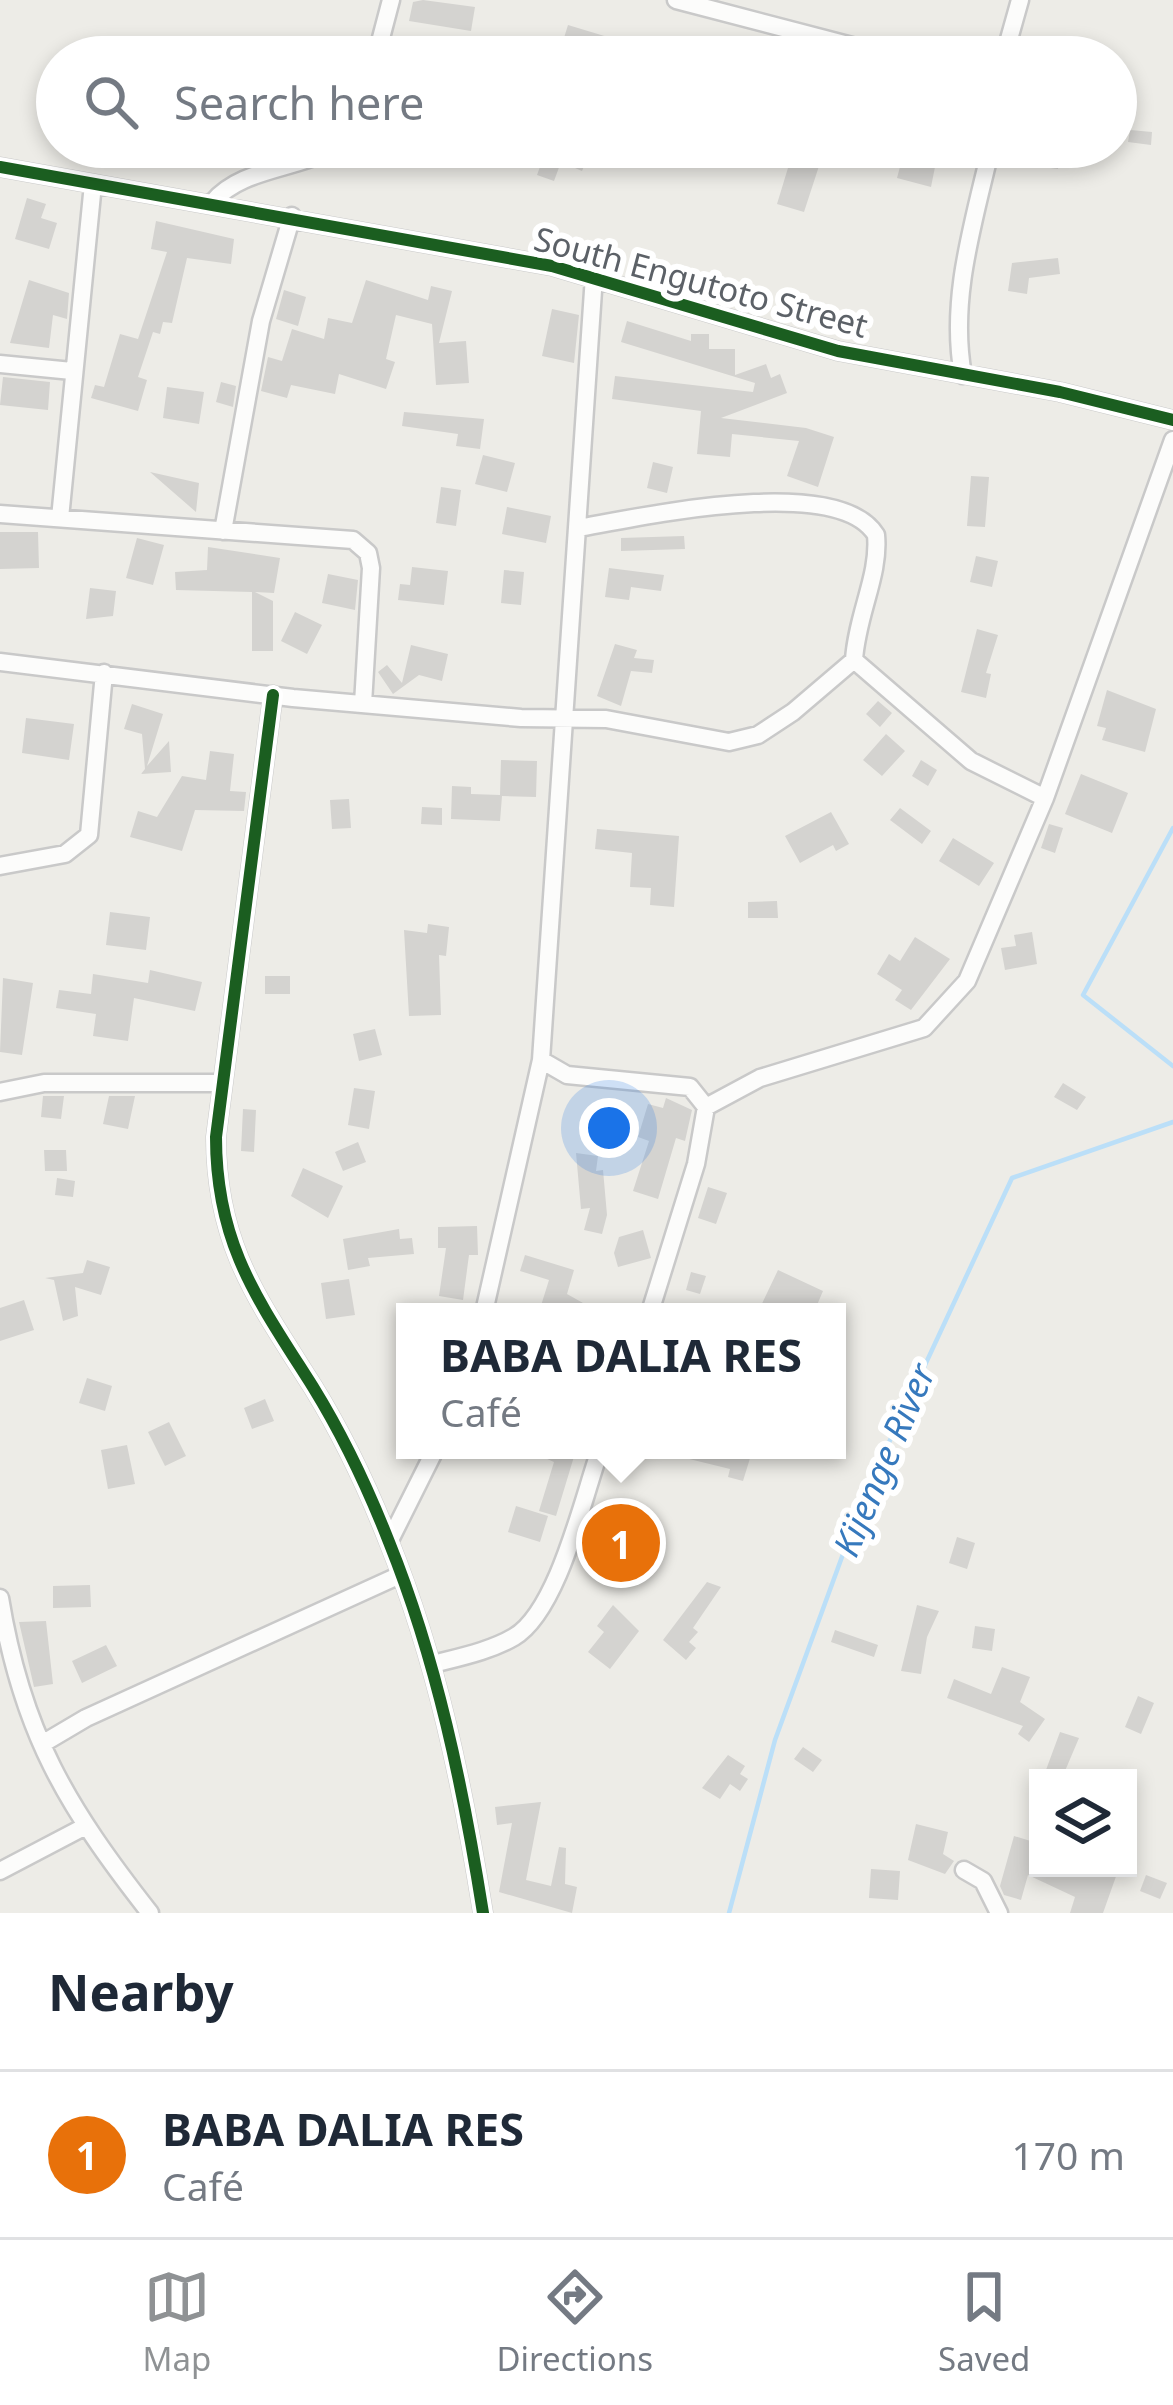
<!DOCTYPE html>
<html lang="en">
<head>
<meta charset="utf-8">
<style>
  :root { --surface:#fff; --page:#f2f2f3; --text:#1f2937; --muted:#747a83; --line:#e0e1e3; --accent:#8f9294 }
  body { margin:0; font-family:"Noto Sans",sans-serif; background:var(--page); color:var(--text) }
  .controls { position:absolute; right:36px; bottom:36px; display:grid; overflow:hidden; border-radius:0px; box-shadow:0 6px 18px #0003 }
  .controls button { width:108px; height:108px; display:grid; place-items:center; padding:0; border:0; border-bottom:3px solid var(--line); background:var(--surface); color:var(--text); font:60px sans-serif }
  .you { position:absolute; left:609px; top:1128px; width:42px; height:42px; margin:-30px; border:9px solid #fff; border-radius:50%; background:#1a73e8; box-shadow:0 0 0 18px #1a73e833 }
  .badge { display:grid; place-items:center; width:78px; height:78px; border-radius:50%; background:var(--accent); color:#fff; font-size:39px; font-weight:700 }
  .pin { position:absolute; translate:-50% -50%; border:6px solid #fff; box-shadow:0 3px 12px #0006 }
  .popup { position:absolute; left:396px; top:1303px; width:450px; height:156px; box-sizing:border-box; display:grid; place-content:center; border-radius:0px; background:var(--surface); filter:drop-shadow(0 3px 9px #0005); font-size:39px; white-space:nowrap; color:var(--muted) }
  .popup b { font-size:45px; color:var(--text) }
  .popup::after { content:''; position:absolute; left:50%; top:100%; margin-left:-24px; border:24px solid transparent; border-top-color:var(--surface) }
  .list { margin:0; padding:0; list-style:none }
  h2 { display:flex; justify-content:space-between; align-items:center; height:156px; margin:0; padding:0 48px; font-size:51px }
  h2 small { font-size:39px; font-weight:400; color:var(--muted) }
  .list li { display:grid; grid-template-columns:78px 1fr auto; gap:36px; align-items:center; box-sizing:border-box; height:168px; padding:0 48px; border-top:3px solid var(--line) }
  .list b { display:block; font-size:45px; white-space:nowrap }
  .list p { margin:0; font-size:39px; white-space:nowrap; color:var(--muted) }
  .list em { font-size:39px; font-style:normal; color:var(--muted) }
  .icon { flex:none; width:66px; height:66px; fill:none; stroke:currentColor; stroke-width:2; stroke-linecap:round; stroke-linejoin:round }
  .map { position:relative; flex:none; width:1173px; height:1913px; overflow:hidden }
  .search { position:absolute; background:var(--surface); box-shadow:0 6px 18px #0003; left:36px; right:36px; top:36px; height:132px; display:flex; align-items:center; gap:30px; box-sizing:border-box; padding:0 42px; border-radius:66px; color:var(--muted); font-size:45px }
  .sheet { height:324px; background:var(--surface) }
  nav { display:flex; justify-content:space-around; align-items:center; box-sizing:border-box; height:168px; border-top:3px solid var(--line); background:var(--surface); font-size:33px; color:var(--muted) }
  nav a { display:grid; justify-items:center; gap:6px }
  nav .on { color:var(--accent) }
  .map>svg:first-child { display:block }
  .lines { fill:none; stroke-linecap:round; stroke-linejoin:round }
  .stream { stroke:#bbdff8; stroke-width:4.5 }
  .building { fill:#d4d3d0 }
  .minor-casing { stroke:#c9c9c9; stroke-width:21 }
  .minor { stroke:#fcfcfb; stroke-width:16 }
  .cycleway-casing { stroke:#fff; stroke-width:20 }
  .cycleway { stroke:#1b5e20; stroke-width:12 }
  .labels { text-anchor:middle; stroke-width:12; stroke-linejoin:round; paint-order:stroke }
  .street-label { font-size:33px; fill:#5c6167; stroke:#fff }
  .water-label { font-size:36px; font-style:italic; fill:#3679bd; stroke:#fff }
</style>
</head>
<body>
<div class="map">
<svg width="1173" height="1913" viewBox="0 0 1173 1913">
  <rect width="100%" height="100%" fill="#edece7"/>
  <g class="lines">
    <path class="stream" d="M1173,828L1083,995L1173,1066
      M729,1913L775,1740L865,1494L1012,1178L1173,1122"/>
  </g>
  <path class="building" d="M423,0L475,7L471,31L409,21L413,2Z
    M568,25L611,38L605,57H558Z
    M656,38L699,57H647Z
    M1130,130L1152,132L1151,145L1128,142Z
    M537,147H592L582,171L561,162L554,181L537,175L541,164L532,161Z
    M860,147H939L931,187L897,178L901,163Z
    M1029,147H1060L1058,169L1027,165Z
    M791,158L819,166L804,212L777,204Z
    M27,198L46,204L41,218L57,223L49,249L15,239Z
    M156,221L234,239L231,264L187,258L172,323L163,322L160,334L153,332L138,377L147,380L138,411L91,398L95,385L104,387L120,334L138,339L167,252L151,249Z
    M1058,258L1060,274L1029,278L1027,294L1008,291L1012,263Z
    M29,280L69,293L67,319L53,315L49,348L10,343Z
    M366,280L428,300L431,286L452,291L439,343L466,341L469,383L436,385L432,324L396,315L386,359L395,362L386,389L339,374L335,394L291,385L287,398L261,391L268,357L282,361L292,329L324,339L328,318L352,323Z
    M284,290L306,297L298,326L276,319Z
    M552,309L579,315L574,363L542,356Z
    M627,321L691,341V334H709V349H735V375L766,364L771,378L780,374L787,393L721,418L806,428L834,437L818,487L787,476L799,441L732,434L730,457L697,454L701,411L612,399L615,376L753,392L755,383L621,342Z
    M3,377L50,382L48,410L0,405Z
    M221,382L236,386L233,407L216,402Z
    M167,387L204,392L199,424L163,418Z
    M404,412L484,419L480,449L456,446L458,434L402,426Z
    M483,455L515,463L507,492L475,484Z
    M653,462L673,467L667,493L647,488Z
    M150,472L199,483L196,512Z
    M971,476L989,477L985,527L967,526Z
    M441,487L461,490L456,526L436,523Z
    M507,507L551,516L546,543L502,534Z
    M0,532H38L39,568L0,569Z
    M684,536L685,549L621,551V538Z
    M137,538L164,545L153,585L126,578Z
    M208,547L280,558L274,593L255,592L273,601V651H252V592L176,590L175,572L207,570Z
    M976,556L998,561L992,587L970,582Z
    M412,567L448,571L444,605L398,600L400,584L410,585Z
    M609,568L664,575L661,591L631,587L629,600L605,597Z
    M504,570L524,572L521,605L501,603Z
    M328,574L358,580L355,610L322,603Z
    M90,588L116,591L113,616L86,619Z
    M295,612L322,625L307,654L281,641Z
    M977,629L998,635L986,673L991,674L986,698L961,692Z
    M615,644L637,650L634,658L654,660L652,673L631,671L621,706L597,696Z
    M411,645L448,654L442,681L419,675L393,694L378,672L387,665L402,683Z
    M1107,690L1156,709L1145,752L1102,740L1106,728L1097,726Z
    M878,701L892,713L880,727L866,714Z
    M132,704L163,714L147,766L169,741L171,772L141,774L145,769L142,734L124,729Z
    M26,718L74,724L69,760L22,753Z
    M886,734L905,751L882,776L863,760Z
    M210,751L234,754L230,791L246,792L244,811L195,810L182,851L130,837L138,811L157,817L182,776L206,780Z
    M501,760L537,761L536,797L502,796L500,821L451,819L452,786L471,787V794L500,795Z
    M921,760L937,770L928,786L912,776Z
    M1081,774L1128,793L1112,833L1065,814Z
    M349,799L351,828L332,829L330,800Z
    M422,807L442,808V825L421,824Z
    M900,808L931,831L922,844L890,820Z
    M831,812L849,844L836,851L833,845L800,863L785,836Z
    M1049,824L1063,828L1055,853L1041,848Z
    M597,829L679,836L674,907L650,905L651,888L630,887L632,853L595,849Z
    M953,838L994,863L979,886L939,861Z
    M777,901L778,918H748V902Z
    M110,912L150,917L146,950L106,945Z
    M428,924L449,927L446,956L439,955L441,1015L409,1016L404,930L427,933Z
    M1032,932L1037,964L1005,970L1001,948L1016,946L1014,935Z
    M915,937L950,959L911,1010L895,1000L902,990L877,974L889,954L900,961Z
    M150,970L202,982L195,1011L134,998L128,1041L93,1036L96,1014L56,1008L59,990L91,994L93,974L148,983Z
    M265,976H290V994H265Z
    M3,978L33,983L22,1055L0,1052Z
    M375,1029L382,1055L359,1061L353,1034Z
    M1063,1083L1086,1097L1077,1110L1054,1097Z
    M354,1088L375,1091L369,1129L348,1125Z
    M43,1096H64L61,1119L41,1117Z
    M109,1096H135L128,1129L103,1124Z
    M666,1098L692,1110L685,1141L676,1138L658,1199L633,1191L649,1141L638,1137L648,1104L663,1108Z
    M243,1109L256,1110L254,1152L241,1151Z
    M358,1142L366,1162L343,1171L335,1152Z
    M44,1150H66L67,1171H45Z
    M576,1153L598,1156L596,1171L603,1170L607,1215L602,1234L584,1230L590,1208L581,1209Z
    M303,1168L343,1186L328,1218L291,1196Z
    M57,1178L75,1181L73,1197L55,1195Z
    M708,1187L727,1193L716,1224L698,1218Z
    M477,1226L478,1255H469L463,1300L439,1296L446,1248H438V1227Z
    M399,1229L400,1239L412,1238L414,1254L368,1258L370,1266L348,1270L343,1239Z
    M643,1230L651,1258L618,1267L614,1253L619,1237Z
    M525,1255L574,1270L567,1294L599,1312H539L549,1280L520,1271Z
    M87,1260L110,1267L101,1295L75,1287L78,1316L63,1321L54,1280L45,1278L83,1273Z
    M778,1270L823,1291L814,1312H758Z
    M691,1272L706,1276L700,1294L686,1290Z
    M349,1279L355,1315L326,1319L321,1283Z
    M24,1300L34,1330L0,1341V1308Z
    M87,1378L112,1386L105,1411L79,1403Z
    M265,1399L274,1421L252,1429L244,1408Z
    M169,1422L186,1456L165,1466L148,1432Z
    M127,1445L135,1484L108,1489L101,1450Z
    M527,1450H576L556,1516L539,1511L554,1462Z
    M674,1450H733L751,1455L743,1481L728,1477L730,1469L673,1455Z
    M516,1506L548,1516L540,1542L508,1532Z
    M957,1537L975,1543L967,1569L949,1563Z
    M707,1582L721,1587L693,1628L698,1632L689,1642L696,1648L686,1660L663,1640Z
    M90,1585L91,1607L53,1608V1586Z
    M613,1605L639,1631L610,1669L588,1652L604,1632L597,1626Z
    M917,1605L939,1611L927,1637L921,1674L901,1671Z
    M46,1621L53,1684L34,1687L19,1622Z
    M975,1626L995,1629L992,1651L972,1648Z
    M835,1630L878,1645L874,1657L831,1642Z
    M106,1645L117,1666L82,1683L72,1661Z
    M1002,1667L1030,1677L1020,1702L1045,1719L1029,1742L1018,1734L1023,1726L947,1698L954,1679L991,1694Z
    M1138,1696L1154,1703L1141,1734L1125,1727Z
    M1060,1732L1079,1738L1062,1778H1043Z
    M803,1747L822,1760L813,1772L794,1759Z
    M728,1755L745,1766L740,1774L748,1779L740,1791L730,1784L720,1799L702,1788Z
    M541,1802L526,1880L551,1886L559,1847L566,1848L565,1884L577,1887L572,1913L499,1892L512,1823L497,1825L495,1807Z
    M916,1824L948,1832L943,1854L954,1861L945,1874L908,1860Z
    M1014,1836L1037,1843L1030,1868H1119L1103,1913H1070L1075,1897L1028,1875L1021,1900L1004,1895L1000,1886Z
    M871,1869L900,1871L898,1900L869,1898Z
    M1146,1875L1167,1883L1160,1899L1140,1891Z"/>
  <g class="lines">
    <g class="minor-casing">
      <path id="minor" d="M676,0L894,57
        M376,57L391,0
        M1004,57L1020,0
        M0,167L552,266L838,351L1060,392L1173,420
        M213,202C241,168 297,170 335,147
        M0,364L72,371
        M963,375C949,298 974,222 991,147
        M0,514L353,540L368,553L371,568L363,704
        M60,518L93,184
        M578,528C641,517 838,473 876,535C880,575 857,614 854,660L971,761L1045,798
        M223,531L261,321L292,216
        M0,662L293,698L521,718L606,719L729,742L758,735L793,712L854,660
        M273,695L216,1137C216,1245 258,1300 313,1387C342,1434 369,1491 389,1542C437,1661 463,1787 483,1913
        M0,866L65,854L89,835L104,673
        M541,1060L567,1075L690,1087L706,1107
        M0,1092L44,1083H223
        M484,1312L541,1060L594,276
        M650,1312L696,1164L706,1107L760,1078L924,1028L967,981L1045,798L1173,440
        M389,1542L435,1450
        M0,1598C22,1733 67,1807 150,1913
        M433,1664C460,1657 490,1651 514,1637C558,1611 583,1498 600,1450
        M42,1744L86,1718L400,1575
        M964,1870L983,1881L999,1913
        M0,1871L82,1828"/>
    </g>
    <use href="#minor" class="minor"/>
    <g class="cycleway-casing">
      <path id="cycleway" d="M0,167L552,266L838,351L1060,392L1173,420
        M273,695L216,1137C216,1245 258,1300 313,1387C342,1434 369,1491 389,1542C437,1661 463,1787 483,1913"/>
    </g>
    <use href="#cycleway" class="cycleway"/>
  </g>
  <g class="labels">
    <g class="street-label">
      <text transform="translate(701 282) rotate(15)" y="12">South Engutoto Street</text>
    </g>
    <g class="water-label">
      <text transform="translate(884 1460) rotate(-67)" y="13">Kijenge River</text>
    </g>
  </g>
</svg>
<div class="controls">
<button><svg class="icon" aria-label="layers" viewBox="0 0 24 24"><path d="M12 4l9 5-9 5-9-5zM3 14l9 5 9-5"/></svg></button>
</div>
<div class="you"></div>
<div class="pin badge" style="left:621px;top:1543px;background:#e8710a">1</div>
<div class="popup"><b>BABA DALIA RES</b>Café</div>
<div class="search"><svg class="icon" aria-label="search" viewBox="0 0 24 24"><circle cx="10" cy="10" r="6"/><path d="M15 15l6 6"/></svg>Search here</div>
</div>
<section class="sheet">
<h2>Nearby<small></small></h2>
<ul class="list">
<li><span class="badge" style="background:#e8710a">1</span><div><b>BABA DALIA RES</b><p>Café</p></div><em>170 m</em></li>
</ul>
</section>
<nav>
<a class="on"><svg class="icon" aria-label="map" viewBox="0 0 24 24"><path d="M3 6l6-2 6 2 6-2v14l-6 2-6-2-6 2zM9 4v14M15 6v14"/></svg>Map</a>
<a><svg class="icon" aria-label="directions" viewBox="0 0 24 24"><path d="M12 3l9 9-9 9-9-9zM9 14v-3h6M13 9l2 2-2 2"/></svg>Directions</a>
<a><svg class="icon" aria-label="saved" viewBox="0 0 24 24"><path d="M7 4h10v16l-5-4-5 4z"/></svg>Saved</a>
</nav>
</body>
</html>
